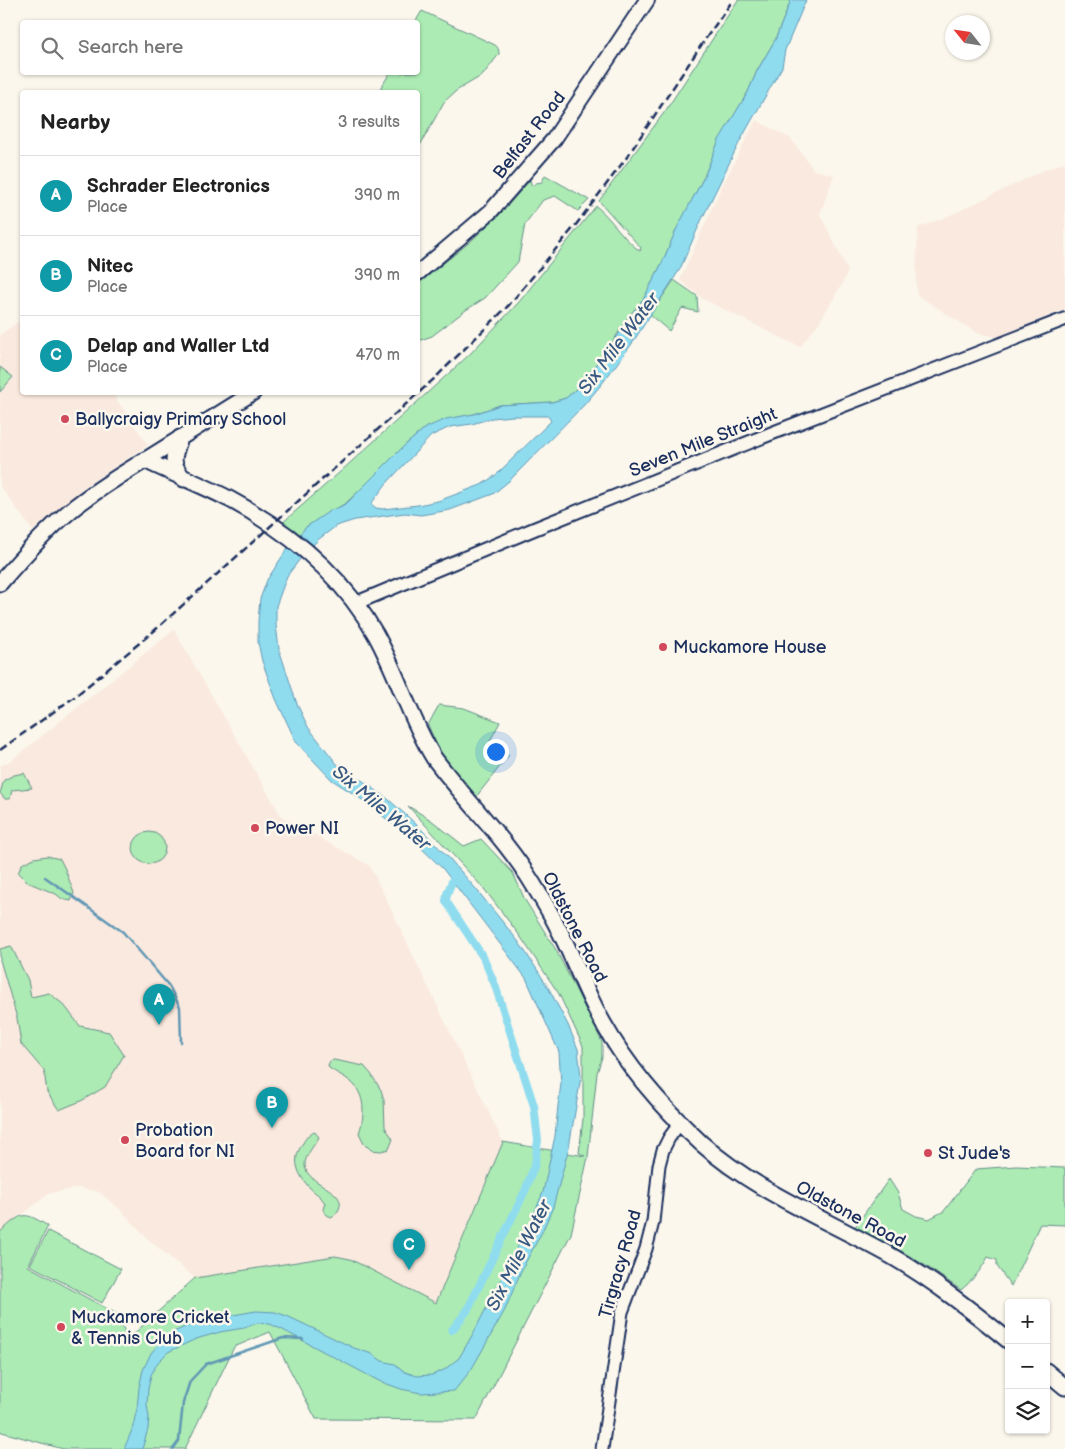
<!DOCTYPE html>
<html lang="en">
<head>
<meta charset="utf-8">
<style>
  :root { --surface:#fff; --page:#f6f6f6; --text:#222; --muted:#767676; --line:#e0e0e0; --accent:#111827 }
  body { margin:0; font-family:"Balsamiq Sans",sans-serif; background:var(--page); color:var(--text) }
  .controls { position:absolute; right:15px; bottom:15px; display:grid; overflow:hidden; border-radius:5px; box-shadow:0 1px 4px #0004 }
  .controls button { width:45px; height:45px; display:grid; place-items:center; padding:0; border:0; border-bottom:1px solid var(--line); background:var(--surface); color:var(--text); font:25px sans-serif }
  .compass { position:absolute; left:945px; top:15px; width:45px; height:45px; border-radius:50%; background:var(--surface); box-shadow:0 1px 4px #0004; rotate:300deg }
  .you { position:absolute; left:495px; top:751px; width:18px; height:18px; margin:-12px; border:4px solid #fff; border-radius:50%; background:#1a73e8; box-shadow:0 0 0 8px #1a73e833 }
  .badge { display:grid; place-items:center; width:32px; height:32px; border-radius:50%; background:var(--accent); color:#fff; font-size:16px; font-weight:700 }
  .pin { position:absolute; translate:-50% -41px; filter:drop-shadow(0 1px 2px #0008) }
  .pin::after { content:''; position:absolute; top:26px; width:18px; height:15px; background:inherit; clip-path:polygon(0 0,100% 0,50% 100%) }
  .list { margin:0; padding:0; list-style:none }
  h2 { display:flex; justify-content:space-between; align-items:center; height:65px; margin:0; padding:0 20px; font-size:21px }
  h2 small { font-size:16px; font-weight:400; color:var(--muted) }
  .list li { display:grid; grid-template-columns:32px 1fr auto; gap:15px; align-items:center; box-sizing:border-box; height:80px; padding:0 20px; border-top:1px solid var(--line) }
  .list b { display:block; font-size:19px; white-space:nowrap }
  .list p { margin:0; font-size:16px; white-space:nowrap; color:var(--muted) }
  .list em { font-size:16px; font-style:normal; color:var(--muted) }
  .icon { flex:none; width:28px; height:28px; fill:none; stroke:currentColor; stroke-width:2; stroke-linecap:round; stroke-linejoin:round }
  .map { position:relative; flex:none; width:1065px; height:1449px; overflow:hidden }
  .search { position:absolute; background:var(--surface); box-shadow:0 1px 4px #0004; left:20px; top:20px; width:400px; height:55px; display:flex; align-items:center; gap:12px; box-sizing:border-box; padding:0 18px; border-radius:5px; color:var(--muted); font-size:19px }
  .panel { position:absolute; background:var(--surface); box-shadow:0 1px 4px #0004; left:20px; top:90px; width:400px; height:305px; border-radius:5px }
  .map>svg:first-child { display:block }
  .built { fill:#fae9de }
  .green { fill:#acebb3; stroke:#648d88 }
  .water { fill:#90dcef; stroke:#6197b5; fill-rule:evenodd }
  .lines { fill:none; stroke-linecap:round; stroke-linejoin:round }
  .stream { stroke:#6197b5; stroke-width:2.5 }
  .canal { stroke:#90dcef; stroke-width:8 }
  .tertiary-casing { stroke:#1b2f5e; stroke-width:15 }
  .secondary-casing { stroke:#1b2f5e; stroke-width:16 }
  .primary-casing { stroke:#1b2f5e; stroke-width:18 }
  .trunk-casing { stroke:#1b2f5e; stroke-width:19 }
  .tertiary { stroke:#fbf7ec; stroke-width:11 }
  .secondary { stroke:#fbf7ec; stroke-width:12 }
  .primary { stroke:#fbf7ec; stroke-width:14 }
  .trunk { stroke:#fbf7ec; stroke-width:15 }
  .rail { stroke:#1b2f5e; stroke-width:2.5; stroke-dasharray:8 4; stroke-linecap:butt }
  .poi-dot { fill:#d1495b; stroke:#fbf7ec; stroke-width:2 }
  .labels { text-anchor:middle; stroke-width:5; stroke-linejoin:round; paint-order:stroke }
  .street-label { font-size:18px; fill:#1b2f5e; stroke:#fbf7ec }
  .poi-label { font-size:18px; fill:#1b2f5e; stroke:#fbf7ec; text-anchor:start }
  .water-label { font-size:19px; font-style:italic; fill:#385a82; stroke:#fbf7ec }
</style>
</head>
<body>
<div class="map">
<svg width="1065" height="1449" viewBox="0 0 1065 1449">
  <rect width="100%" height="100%" fill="#fbf7ec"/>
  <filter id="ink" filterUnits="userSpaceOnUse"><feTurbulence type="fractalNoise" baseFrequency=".02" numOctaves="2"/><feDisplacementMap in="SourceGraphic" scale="10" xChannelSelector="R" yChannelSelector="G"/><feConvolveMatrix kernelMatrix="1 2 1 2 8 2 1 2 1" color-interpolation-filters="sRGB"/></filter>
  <g filter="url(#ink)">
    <path class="built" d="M756,120L791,139L814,170L834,175L820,214L848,271L842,284L820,321L800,347L703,299L680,280L721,188Z
      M1065,162V309L998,337L977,333L917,295L916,280L918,228L953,214L1044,170Z
      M22,319V392L112,393L148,445L84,487L33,531L0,486V335Z
      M174,630L281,816L370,866L503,1142L436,1303L350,1259L335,1256L195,1278L149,1240L123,1212L99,1192L79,1188L50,1193L0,1232V766L12,760Z"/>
    <path class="green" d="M738,0H791L775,40L757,71L748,92L718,143L704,177L676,231L662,263L644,298L628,317L607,351L575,390L566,398L552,402L500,405L474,414L455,418L425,428L403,447L384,468L346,503L322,517L306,527L299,536L281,524L340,472L469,355L519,302L596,206C612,219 623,239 640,251L641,248L599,201L666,110Z
      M422,11L495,45C498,47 499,50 499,54L483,75L456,91L444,102L418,149V92H378L390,73L418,72V22H415Z
      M545,175L589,200L578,211L555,196L543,200L525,224L518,262L485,298L466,310L432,336L418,341V284L471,241L503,211L530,180L532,186L536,183L542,182Z
      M674,280L697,296L698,312L682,308L669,331L650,315Z
      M0,367L13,377L0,392Z
      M439,705L464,708L500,722L490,741L509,755L476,797L443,759L428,725Z
      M24,773L32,788L12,790L10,799H5L0,793L4,780L14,775Z
      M408,806L431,820L464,846L481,839L513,873L525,900L556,950L602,1042V1057L597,1073L588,1157L571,1234L476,1420L316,1419L270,1332L234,1347L185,1449H63L2,1432L0,1431V1232C23,1213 22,1210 48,1226L28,1266L117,1314L128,1339L195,1278L335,1256L350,1259L436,1303L503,1142L585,1156L579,1153L583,1119V1046L559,994L520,936L485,890Z
      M133 848a16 16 0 1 1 32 0a16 16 0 1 1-32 0Z
      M47,856L60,859L65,869L74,893L71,901L62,899L56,894L27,882L18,873L22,864L34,858Z
      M11,946L28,980L31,997L49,993L64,1005L80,1026L109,1032L124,1055L105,1087L81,1101L59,1110L47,1092L44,1071L21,1044L17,1018L0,960V949Z
      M334,1060L364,1066L371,1074L381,1090L384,1100L385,1127L393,1139L389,1149L381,1151L371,1150L364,1143L359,1133C365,1116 366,1094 350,1081C344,1076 336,1073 329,1068L328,1065L330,1061Z
      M314,1131L319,1137C315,1145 304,1156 305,1166C307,1185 348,1190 339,1209C337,1213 335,1215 331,1217C326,1215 325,1213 323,1209L325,1203C321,1196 315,1193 309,1187C299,1176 292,1162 300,1148C304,1141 307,1135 314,1131Z
      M1016,1166L1065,1168V1225L1040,1224L1011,1286L997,1266V1260L988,1257C981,1270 973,1280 961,1290L926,1266L891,1245L854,1228L889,1179L898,1193L903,1209L916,1216L929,1219L944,1211L976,1169Z
      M48,1231L121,1269L102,1303L30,1265Z"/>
    <path class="water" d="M791,0H806L785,50L782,67L740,141L701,221L680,269L631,345L601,385L584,405L509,481L493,494L450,510L421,515L405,513L355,520L336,526L319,539L303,555L287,576L276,606V625L279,649L297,704L308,727L337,764L347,773L363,781L388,799L417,825L449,858L476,889L518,941L538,971L549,989L568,1025L578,1049L581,1077L569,1147L553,1207L542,1232L521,1271L505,1310L471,1370L454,1391L421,1393L401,1389L379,1381L281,1329L270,1324L257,1323L244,1328L220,1332L196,1339L168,1352L158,1362L151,1375L148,1389L147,1405L149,1417L148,1429L142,1449H124L132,1430L137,1409L139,1388L143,1370L151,1353L167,1335L185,1327L216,1318L256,1311L275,1312L287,1316L354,1348L372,1354L382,1361L395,1364L405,1372L417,1376L432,1375L444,1370L459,1358L474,1332L533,1217L543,1192L555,1136L558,1106L561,1084L559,1052L526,978L443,869L412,839L357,796L332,780L296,742L276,699L262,661L258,642V621L260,599L267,580L289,546L306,527L331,510L340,507L348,502L403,447L425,428L446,419L474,414L500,405L552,402L566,398L575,390L607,351L644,298L662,263L676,230L704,177L719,140L748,92L757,71L775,40ZM512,416H548L551,421L496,475L481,485L438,501L418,505L383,509L376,508L371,504L386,484L431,436L450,427L472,424L492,418Z"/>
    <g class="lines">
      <path class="stream" d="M45,877L123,932L169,986L180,1007L181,1042
        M173,1449L179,1441L183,1403L190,1381L206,1364L283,1338L303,1339"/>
      <path class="canal" d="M452,1330L467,1311L525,1191L535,1164L538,1140L534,1106L495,985L483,957L446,901L447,894L455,874"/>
      <g class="tertiary-casing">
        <path id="tertiary" d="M602,1449L622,1312L646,1249L653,1222L659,1165L663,1150L669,1138L680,1123"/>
      </g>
      <g class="secondary-casing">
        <path id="secondary" d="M356,603L534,529L770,434L1065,319"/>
      </g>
      <g class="primary-casing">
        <path id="primary" d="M418,273L491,211L554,139L647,0
          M145,460L254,392"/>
      </g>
      <g class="trunk-casing">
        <path id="trunk" d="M180,438C173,457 170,463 184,479
          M0,583C22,557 45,532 71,510C94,491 119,476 145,460C173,474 203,485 231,500C290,532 343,576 376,635C398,675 410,719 434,758C466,801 505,838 533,884C541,897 549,910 556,924C573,956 585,991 603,1023C628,1068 663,1108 701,1143C757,1193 828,1220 893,1257C934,1281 972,1311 1009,1341
          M1046,1371L1065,1387"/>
      </g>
      <use href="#tertiary" class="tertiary"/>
      <use href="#secondary" class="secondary"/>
      <use href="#primary" class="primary"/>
      <use href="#trunk" class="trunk"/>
      <path class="rail" d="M0,750L73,698L154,631L435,378L509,305L575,226L627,157L704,41L733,0"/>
    </g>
  </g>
  <g class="poi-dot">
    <circle cx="65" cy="419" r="5"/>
    <circle cx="663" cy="647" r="5"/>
    <circle cx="255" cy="828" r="5"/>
    <circle cx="125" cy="1140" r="5"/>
    <circle cx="928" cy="1153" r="5"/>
    <circle cx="61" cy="1327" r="5"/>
  </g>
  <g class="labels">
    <g class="street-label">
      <text transform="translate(529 135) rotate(-52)" y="6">Belfast Road</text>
      <text transform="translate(703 442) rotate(-22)" y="6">Seven Mile Straight</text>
      <text transform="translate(575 927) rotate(63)" y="6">Oldstone Road</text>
      <text transform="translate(851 1214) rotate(28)" y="6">Oldstone Road</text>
      <text transform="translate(620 1264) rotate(-74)" y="6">Tirgracy Road</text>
    </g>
    <g class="poi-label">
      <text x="75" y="425">Ballycraigy Primary School</text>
      <text x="673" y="653">Muckamore House</text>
      <text x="265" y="834">Power NI</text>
      <text x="135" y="1136">Probation<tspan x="135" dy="21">Board for NI</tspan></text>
      <text x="938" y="1159">St Jude's</text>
      <text x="71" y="1323">Muckamore Cricket<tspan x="71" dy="21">&amp; Tennis Club</tspan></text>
    </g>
    <g class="water-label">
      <text transform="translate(618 343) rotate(-53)" y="7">Six Mile Water</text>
      <text transform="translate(382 807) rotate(40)" y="7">Six Mile Water</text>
      <text transform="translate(518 1255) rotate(-63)" y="7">Six Mile Water</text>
    </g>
  </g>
</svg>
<div class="controls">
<button>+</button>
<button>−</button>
<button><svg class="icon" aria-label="layers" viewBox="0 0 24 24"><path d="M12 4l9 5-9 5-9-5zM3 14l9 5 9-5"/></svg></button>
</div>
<svg class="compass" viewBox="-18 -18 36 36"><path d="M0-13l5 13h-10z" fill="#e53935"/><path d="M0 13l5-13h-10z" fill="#767676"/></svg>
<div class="you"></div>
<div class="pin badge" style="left:159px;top:1025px;background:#0f9aa8">A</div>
<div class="pin badge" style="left:272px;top:1128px;background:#0f9aa8">B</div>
<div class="pin badge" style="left:409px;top:1270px;background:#0f9aa8">C</div>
<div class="search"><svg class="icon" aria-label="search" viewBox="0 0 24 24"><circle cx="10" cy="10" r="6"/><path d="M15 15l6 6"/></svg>Search here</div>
<section class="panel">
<h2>Nearby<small>3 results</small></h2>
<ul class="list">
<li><span class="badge" style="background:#0f9aa8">A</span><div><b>Schrader Electronics</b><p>Place</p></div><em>390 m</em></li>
<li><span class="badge" style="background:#0f9aa8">B</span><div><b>Nitec</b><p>Place</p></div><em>390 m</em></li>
<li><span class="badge" style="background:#0f9aa8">C</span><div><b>Delap and Waller Ltd</b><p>Place</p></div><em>470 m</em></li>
</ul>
</section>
</div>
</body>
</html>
